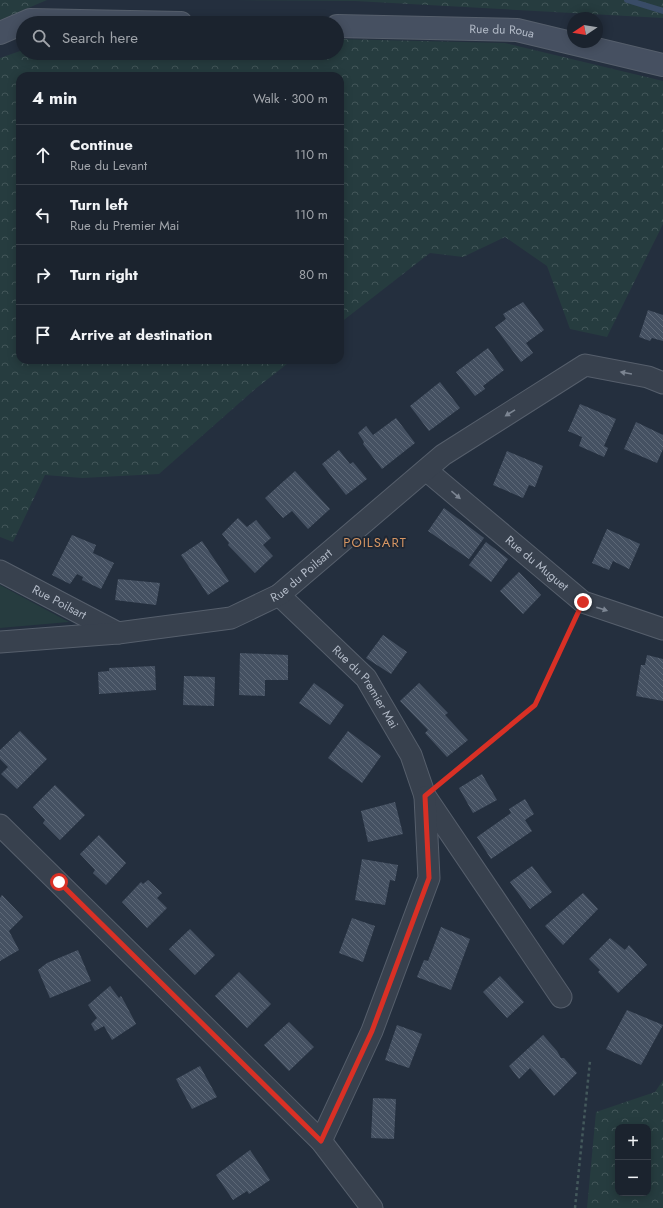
<!DOCTYPE html>
<html lang="en">
<head>
<meta charset="utf-8">
<style>
  :root { --surface:#1b232e; --page:#282f3a; --text:#f1f3f6; --muted:#a0a4aa; --line:#39404a }
  body { margin:0; font-family:Jost,sans-serif; background:var(--page); color:var(--text) }
  .controls { position:absolute; right:12px; bottom:12px; display:grid; overflow:hidden; border-radius:8px; box-shadow:0 2px 10px #0003 }
  .controls button { width:36px; height:36px; display:grid; place-items:center; padding:0; border:0; border-bottom:1px solid var(--line); background:var(--surface); color:var(--text); font:20px sans-serif }
  .compass { position:absolute; left:567px; top:12px; width:36px; height:36px; border-radius:50%; background:var(--surface); box-shadow:0 2px 10px #0003; rotate:258deg }
  .stop { position:absolute; width:12px; height:12px; margin:-9px; border:3px solid #d93025; border-radius:50%; background:#fff }
  .stop.end { background:#d93025; border-color:#fff; box-shadow:0 1px 4px #0008 }
  .list { margin:0; padding:0; list-style:none }
  h2 { display:flex; justify-content:space-between; align-items:center; height:52px; margin:0; padding:0 16px; font-size:17px }
  h2 small { font-size:13px; font-weight:400; color:var(--muted) }
  .list li { display:grid; grid-template-columns:26px 1fr auto; gap:12px; align-items:center; box-sizing:border-box; height:60px; padding:0 16px; border-top:1px solid var(--line) }
  .list b { display:block; font-size:15px; white-space:nowrap }
  .list p { margin:0; font-size:13px; white-space:nowrap; color:var(--muted) }
  .list em { font-size:13px; font-style:normal; color:var(--muted) }
  .icon { flex:none; width:22px; height:22px; fill:none; stroke:currentColor; stroke-width:2; stroke-linecap:round; stroke-linejoin:round }
  .map { position:relative; flex:none; width:663px; height:1208px; overflow:hidden }
  .search { position:absolute; background:var(--surface); box-shadow:0 2px 10px #0003; left:16px; top:16px; width:328px; height:44px; display:flex; align-items:center; gap:10px; box-sizing:border-box; padding:0 14px; border-radius:22px; color:var(--muted); font-size:15px }
  .panel { position:absolute; background:var(--surface); box-shadow:0 2px 10px #0003; left:16px; top:72px; width:328px; height:292px; border-radius:12px }
  .map>svg:first-child { display:block }
  .forest { fill:url(#forest-crowns); fill-rule:evenodd }
  .park { fill:#263c3f }
  .lines { fill:none; stroke-linecap:round; stroke-linejoin:round }
  .stream { stroke:#394c67; stroke-width:6 }
  .building { fill:url(#building-back-hatch) }
  .street-casing { stroke:#565f6c; stroke-width:23 }
  .secondary-casing { stroke:#565f6c; stroke-width:24 }
  .path { stroke:#44595c; stroke-width:2.5; stroke-dasharray:3 3; stroke-linecap:butt }
  .street { stroke:#38414e; stroke-width:21 }
  .secondary { stroke:#465061; stroke-width:22 }
  .oneway { fill:#7c8592 }
  .route { stroke:#d93025; stroke-width:5 }
  .labels { text-anchor:middle; stroke-width:3.5; stroke-linejoin:round; paint-order:stroke }
  .street-label { font-size:12px; fill:#b4bcc9; stroke:#1d2633 }
  .neighbourhood-label { font-size:13px; letter-spacing:1px; fill:#d59563; stroke:#1d2633 }
</style>
</head>
<body>
<div class="map">
<svg width="663" height="1208" viewBox="0 0 663 1208">
  <defs>
    <pattern id="forest-crowns" width="20" height="18" patternUnits="userSpaceOnUse"><rect width="20" height="18" fill="#263c3f"/><path d="M2 6a3 3 0 1 1 6 0M12 15a3 3 0 1 1 6 0" fill="none" stroke="#435659"/></pattern>
    <pattern id="building-back-hatch" width="6" height="6" patternUnits="userSpaceOnUse"><rect width="6" height="6" fill="#455162"/><path d="M-1 5l2 2M0 0l6 6M5-1l2 2" fill="none" stroke="#5d6877"/></pattern>
  </defs>
  <rect width="100%" height="100%" fill="#242f3e"/>
  <path class="forest" d="M0,0H47L0,20Z
    M236,0H663V18L355,1Z
    M337,39L505,43L663,81V224L607,337L570,329L547,266L505,237L463,257L430,253L340,323V76H20V360H292L254,390L159,474L82,478L45,475L13,542L0,537V58L23,50V53H337Z
    M663,1080V1208H587L596,1112L655,1092ZM618,1127H648V1193H618Z"/>
  <path class="park" d="M0,585L69,622L0,628Z"/>
  <g class="lines">
    <path class="stream" d="M627,0L663,11"/>
  </g>
  <path class="building" d="M523,302L544,330L526,343L533,353L521,362L495,327L506,319L503,314Z
    M648,310L663,315V341L652,338L650,341L639,337Z
    M488,348L504,370L483,386L485,389L475,396L456,372Z
    M440,382L460,408L429,431L410,406Z
    M580,404L616,419L604,446L608,448L604,457L579,446L582,437L568,431Z
    M396,418L415,443L382,469L363,444L364,442L358,433L366,426L373,435Z
    M636,422L663,435V449L657,463L624,449Z
    M339,450L350,464L353,462L367,479L346,495L322,464Z
    M507,451L543,466L535,487L529,485L523,498L493,485Z
    M295,471L330,509L308,529L292,511L283,518L265,498Z
    M444,508L484,538L469,559L428,531Z
    M238,518L247,527L256,520L271,538L263,545L273,556L255,573L228,545L229,543L222,534Z
    M607,529L640,544L629,569L613,561L609,570L592,563Z
    M72,535L96,545L93,553L114,563L101,589L82,580L83,577L77,574L70,584L52,575Z
    M202,541L229,581L208,595L181,555Z
    M486,542L508,559L491,582L469,565Z
    M519,572L541,595L523,614L500,591Z
    M118,579L160,583L156,605L115,600Z
    M383,635L407,652L391,674L366,658Z
    M240,653L288,655V680H265V696L239,695Z
    M647,655L663,659V701L636,696L641,665H645Z
    M155,666L156,690L99,694L98,672L109,671V668Z
    M184,676L215,677L214,706L183,705Z
    M314,683L344,705L330,725L299,703Z
    M419,683L448,713L445,715L468,740L447,757L425,733L428,730L400,701Z
    M20,731L47,759L17,789L1,774L8,767L0,759V750Z
    M348,731L381,756L362,783L328,758Z
    M482,774L497,800L473,813L459,788Z
    M55,785L85,815L60,840L43,823L45,820L33,807Z
    M525,799L534,814L525,820L532,831L491,859L477,837L511,813L509,809Z
    M395,802L403,834L368,842L361,811Z
    M99,835L126,863L106,885L93,873L95,870L80,854Z
    M362,859L398,865L395,881L390,880L385,905L355,900Z
    M532,866L552,892L530,909L510,882Z
    M148,880L162,893L157,898L167,908L147,928L122,902L141,882L143,884Z
    M583,893L598,909L563,945L545,926Z
    M2,895L23,917L9,931L19,950L0,961V898Z
    M352,918L375,926L363,962L339,953Z
    M441,927L470,939L451,990L417,977L424,960L428,961Z
    M190,929L215,955L195,975L169,949Z
    M610,938L625,950L629,945L647,965L618,993L598,972L600,970L589,959Z
    M78,950L91,981L50,998L38,970L47,963Z
    M239,972L271,1004L247,1028L215,996Z
    M500,976L524,1002L507,1018L483,992Z
    M110,986L119,998L121,996L125,1003L136,1024L112,1040L104,1026L95,1031L91,1024L97,1018L88,1005Z
    M627,1010L663,1025L641,1065L606,1049Z
    M289,1022L314,1047L289,1071L264,1045Z
    M397,1025L422,1034L409,1068L385,1060Z
    M543,1035L557,1051L561,1058H564L577,1073L554,1096L530,1068L519,1079L509,1066Z
    M200,1066L217,1097L192,1109L176,1079Z
    M373,1098L396,1099L394,1139L371,1138Z
    M250,1150L270,1180L249,1194L247,1191L233,1200L216,1175Z"/>
  <g class="lines">
    <g class="street-casing">
      <g id="street">
        <path id="s1" d="M426,470L583,602L663,629"/>
        <path id="s2" d="M0,571L118,633"/>
        <path id="s3" d="M279,595L366,678L411,755L425,796L561,997"/>
        <path id="s4" d="M0,642L118,633L231,618L279,595L443,455L585,365L648,377L663,383"/>
        <path d="M0,825L321,1141L372,1208"/>
        <path d="M321,1141L372,1031L429,878L425,797"/>
      </g>
    </g>
    <g class="secondary-casing">
      <g id="secondary">
        <path id="s5" d="M337,26L517,30L663,65"/>
        <path d="M0,33L30,20L181,23"/>
      </g>
    </g>
    <path class="path" d="M442,782L535,705L574,621
      M575,1208L590,1061"/>
    <use href="#street" class="street"/>
    <use href="#secondary" class="secondary"/>
  </g>
  <defs><path id="oneway-solid" d="M-6-.8H1V-3.2L6.5 0L1 3.2V.8H-6Z"/></defs>
  <g class="oneway">
    <use href="#oneway-solid" transform="translate(626 373) rotate(-170)"/>
    <use href="#oneway-solid" transform="translate(510 413) rotate(148)"/>
    <use href="#oneway-solid" transform="translate(456 495) rotate(40)"/>
    <use href="#oneway-solid" transform="translate(602 609) rotate(18)"/>
  </g>
  <g class="lines">
    <path class="route" d="M59,882L321,1141L372,1031L429,878L425,796L535,705L583,602"/>
  </g>
  <g class="labels">
    <g class="street-label">
      <text dy="4" stroke="none"><textPath href="#s5" startOffset="165">Rue du Roua</textPath></text>
      <text dy="4" stroke="none"><textPath href="#s1" startOffset="145">Rue du Muguet</textPath></text>
      <text dy="4" stroke="none"><textPath href="#s4" startOffset="315">Rue du Poilsart</textPath></text>
      <text dy="4" stroke="none"><textPath href="#s2" startOffset="67">Rue Poilsart</textPath></text>
      <text dy="4" stroke="none"><textPath href="#s3" startOffset="127">Rue du Premier Mai</textPath></text>
    </g>
    <g class="neighbourhood-label">
      <text x="375" y="547">POILSART</text>
    </g>
  </g>
</svg>
<div class="controls">
<button>+</button>
<button>−</button>
</div>
<svg class="compass" viewBox="-18 -18 36 36"><path d="M0-13l5 13h-10z" fill="#e53935"/><path d="M0 13l5-13h-10z" fill="#a0a4aa"/></svg>
<div class="stop" style="left:59px;top:882px"></div>
<div class="stop end" style="left:583px;top:602px"></div>
<div class="search"><svg class="icon" aria-label="search" viewBox="0 0 24 24"><circle cx="10" cy="10" r="6"/><path d="M15 15l6 6"/></svg>Search here</div>
<section class="panel">
<h2>4 min<small>Walk · 300 m</small></h2>
<ul class="list">
<li><svg class="icon" aria-label="ahead" viewBox="0 0 24 24"><path d="M12 20V5M6 11l6-6 6 6"/></svg><div><b>Continue</b><p>Rue du Levant</p></div><em>110 m</em></li>
<li><svg class="icon" aria-label="left" viewBox="0 0 24 24"><path d="M17 20v-9H6M10 6l-5 5 5 5"/></svg><div><b>Turn left</b><p>Rue du Premier Mai</p></div><em>110 m</em></li>
<li><svg class="icon" aria-label="right" viewBox="0 0 24 24"><path d="M7 20v-9h11M14 6l5 5-5 5"/></svg><div><b>Turn right</b></div><em>80 m</em></li>
<li><svg class="icon" aria-label="arrive" viewBox="0 0 24 24"><path d="M6 21V4h12l-3 4 3 4H6"/></svg><div><b>Arrive at destination</b></div></li>
</ul>
</section>
</div>
</body>
</html>
